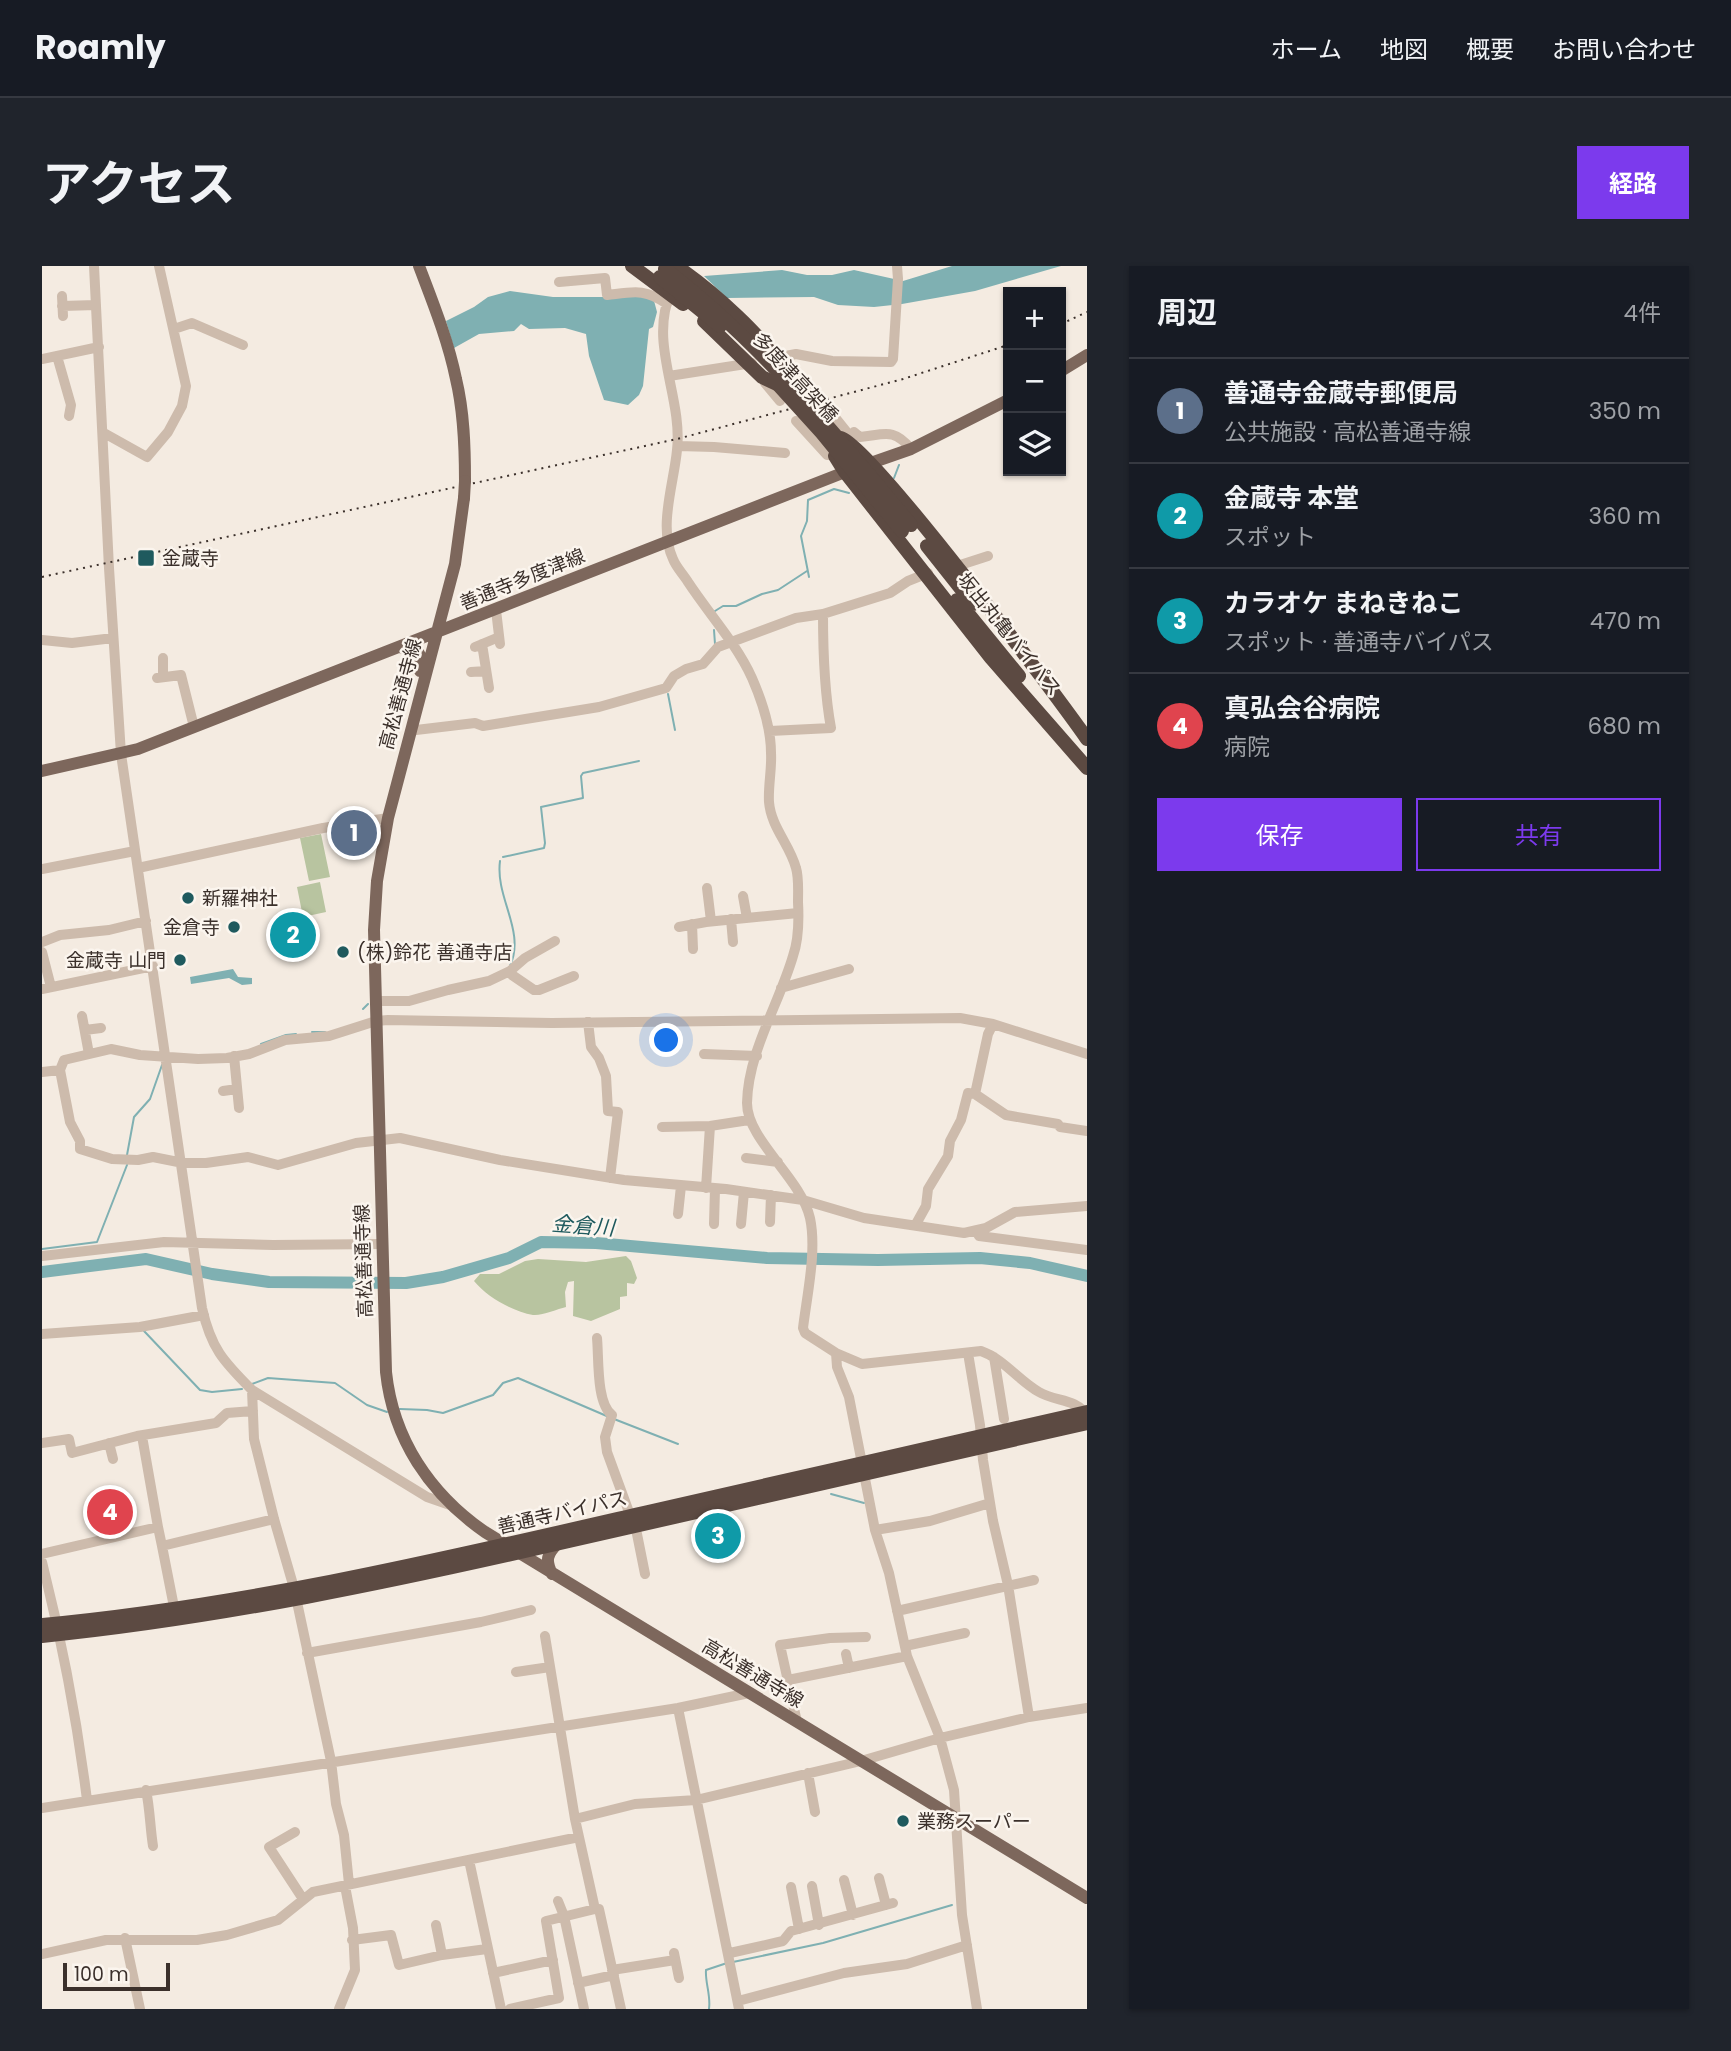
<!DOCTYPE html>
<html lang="ja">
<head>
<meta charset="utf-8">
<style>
  :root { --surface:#171b24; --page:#20242c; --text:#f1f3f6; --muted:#9ea1a6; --line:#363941; --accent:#7c3aed }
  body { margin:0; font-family:Poppins,"Noto Sans JP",sans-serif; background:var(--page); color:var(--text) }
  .controls { position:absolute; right:21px; top:21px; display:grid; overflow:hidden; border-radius:0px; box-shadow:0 2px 5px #0004 }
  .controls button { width:63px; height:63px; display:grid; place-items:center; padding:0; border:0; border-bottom:2px solid var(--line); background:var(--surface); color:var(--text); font:35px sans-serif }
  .scale { position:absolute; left:21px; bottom:18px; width:107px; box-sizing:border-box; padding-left:7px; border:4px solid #3b302b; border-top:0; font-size:19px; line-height:24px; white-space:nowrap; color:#3b302b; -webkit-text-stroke:5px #fbf5ee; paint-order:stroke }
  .you { position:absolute; left:625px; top:775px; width:24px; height:24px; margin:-18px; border:5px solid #fff; border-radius:50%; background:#1a73e8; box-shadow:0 0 0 10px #1a73e833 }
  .badge { display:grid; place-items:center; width:46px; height:46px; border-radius:50%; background:var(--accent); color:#fff; font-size:23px; font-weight:700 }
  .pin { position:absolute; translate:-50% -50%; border:4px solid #fff; box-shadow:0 2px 7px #0006 }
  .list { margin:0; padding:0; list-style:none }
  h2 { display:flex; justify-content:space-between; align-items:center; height:91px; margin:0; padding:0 28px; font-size:30px }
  h2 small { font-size:23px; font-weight:400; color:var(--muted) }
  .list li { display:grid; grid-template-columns:46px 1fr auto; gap:21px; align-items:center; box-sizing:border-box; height:105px; padding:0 28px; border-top:2px solid var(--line) }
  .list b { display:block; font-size:26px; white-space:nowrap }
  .list p { margin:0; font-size:23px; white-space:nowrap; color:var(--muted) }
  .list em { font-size:23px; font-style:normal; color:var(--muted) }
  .actions { display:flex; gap:14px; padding:21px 28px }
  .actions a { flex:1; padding:16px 0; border:2px solid var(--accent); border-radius:0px; text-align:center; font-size:24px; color:var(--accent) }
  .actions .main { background:var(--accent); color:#fff }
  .icon { flex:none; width:38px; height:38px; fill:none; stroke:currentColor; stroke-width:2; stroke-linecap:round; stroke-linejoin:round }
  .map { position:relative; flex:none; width:1045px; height:1743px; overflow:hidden; border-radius:0px }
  header { display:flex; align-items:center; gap:42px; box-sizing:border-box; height:98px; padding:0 35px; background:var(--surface); border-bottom:2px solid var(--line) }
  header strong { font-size:33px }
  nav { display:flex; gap:38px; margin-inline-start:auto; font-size:24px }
  .intro { display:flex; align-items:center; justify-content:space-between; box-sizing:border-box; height:168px; padding:0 42px }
  h1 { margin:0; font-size:49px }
  .button { padding:18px 32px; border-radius:0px; background:var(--accent); color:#fff; font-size:24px; font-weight:700 }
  main { display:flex; gap:42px; padding:0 42px }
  aside { flex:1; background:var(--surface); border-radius:0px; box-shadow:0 2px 5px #0004 }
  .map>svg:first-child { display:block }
  .green { fill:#b8c4a0 }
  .water { fill:#7fb0b2 }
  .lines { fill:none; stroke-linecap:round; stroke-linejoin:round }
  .stream { stroke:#7fb0b2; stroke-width:2 }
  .river { stroke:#7fb0b2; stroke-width:12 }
  .minor { stroke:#cdbbac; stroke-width:10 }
  .major { stroke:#7d675c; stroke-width:12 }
  .highway { stroke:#5c4a42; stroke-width:14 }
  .rail { stroke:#3b302b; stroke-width:2; stroke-dasharray:2 5; stroke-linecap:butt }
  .major-bridge { stroke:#7d675c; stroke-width:12 }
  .highway-bridge { stroke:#5c4a42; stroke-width:14 }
  .poi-dot { fill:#1f5a5e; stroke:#fbf5ee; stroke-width:2.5 }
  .labels { text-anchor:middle; stroke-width:5; stroke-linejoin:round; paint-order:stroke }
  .street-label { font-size:19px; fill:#3b302b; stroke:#fbf5ee }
  .poi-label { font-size:19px; fill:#3b302b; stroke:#fbf5ee; text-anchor:start }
  .water-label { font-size:21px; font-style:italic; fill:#1f5a5e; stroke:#fbf5ee }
</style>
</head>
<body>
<header>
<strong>Roamly</strong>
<nav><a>ホーム</a><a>地図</a><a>概要</a><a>お問い合わせ</a></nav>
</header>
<div class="intro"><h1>アクセス</h1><a class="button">経路</a></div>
<main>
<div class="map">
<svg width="1045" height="1743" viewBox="0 0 1045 1743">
  <rect width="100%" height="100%" fill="#f4ebe1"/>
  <path class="green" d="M279,568L288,611L267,615L258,572Z
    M278,616L284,646L261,651L255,621Z
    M584,990L589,995L595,1012L592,1018L585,1017V1030L578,1031V1043L549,1055L531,1050L532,1015L526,1016L523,1026L524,1041C515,1043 500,1050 491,1049C470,1045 445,1031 432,1015L438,1008H457L483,995L496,993L544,996Z"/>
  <path class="water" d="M910,0H1019L933,25L860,38L832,41L796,39L772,31L685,32L662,10L740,4L765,9H790L812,4L861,15Z
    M468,25L511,31H611L615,46L611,61L607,63L601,120L597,129L586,139L562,134L547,90L544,68L523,62L487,63L479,58L472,65L437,68L412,82L404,55L432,41L446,31Z
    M191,703L196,711L210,712V718L200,719L187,712L149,718L148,711Z"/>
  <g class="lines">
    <path class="stream" d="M852,212L857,199
      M767,311L759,270L765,255L766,234L792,223L807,227
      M673,345L681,340H694L720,328L736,324L765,305
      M672,364L673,378
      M626,428L633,464
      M461,591L502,582L503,577L499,541L541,532L539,510L541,507L597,495
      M458,595C453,632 484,665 468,700
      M321,743L326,738
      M270,766H283
      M219,778L244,769L254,768
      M85,889L92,851L108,833L120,799
      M0,983L55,976L85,899
      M102,1065L158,1124L170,1126L200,1123
      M210,1118L226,1112L293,1117L325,1139L345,1146
      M358,1143L385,1144L401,1147L451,1129L461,1117L476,1112L567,1151
      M572,1153L636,1178
      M789,1228L822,1237
      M691,1696L781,1677L910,1639
      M667,1743C669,1729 663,1717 664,1704L685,1697"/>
    <path class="river" d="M0,1006L104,993L170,1008L227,1016L364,1017L401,1011L467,992L499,976L554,977L725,992L836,994L938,992L988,997L1045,1010"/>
    <path class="minor" d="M52,0L67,302L79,488L160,1042C169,1082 181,1095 210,1124L385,1231L408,1239
      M517,16L563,12L565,29C591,26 603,22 625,38
      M629,26C606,77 641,131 635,184C632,217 616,261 631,293C634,301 641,308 646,316C667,348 694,377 710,412C720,435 729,461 729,487C730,503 726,520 727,536C729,561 748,579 754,602C757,612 756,625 756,636C757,654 757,673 751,690C737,738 706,786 705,837C705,874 759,912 768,952C775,985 765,1029 761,1062L763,1067L794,1087L820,1098L939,1085C962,1093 976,1114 997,1126C1014,1136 1033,1132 1045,1149
      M20,30L21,50
      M20,40L54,39
      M132,63L150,57L201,79
      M15,90L29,139L27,150
      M0,93L57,81
      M728,93L754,88L790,95L849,96L851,93L856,13L855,0
      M734,103L737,100H746L771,127
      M627,110L710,97
      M723,113V117L738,135
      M754,155L785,189H793L807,175L808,170L788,145
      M812,166L818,171C842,169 851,161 869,183
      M62,167L105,191L126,166L140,140L144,120L117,0
      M636,180L672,181L743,187
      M912,301L946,290
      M454,344L458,378
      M0,374L30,377L71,372
      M440,378L447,422
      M433,381L457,371
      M121,392V411
      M429,406L444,405
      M115,412L139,409L152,461
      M374,464L433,457L441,460L557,441L624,422L632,410L644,403L661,398L676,381L754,352L781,348L848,327L866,315L886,307
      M728,465L789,462C782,424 781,386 781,348
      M96,602L281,562L346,552
      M0,603L93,585
      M665,622L669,655
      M701,630L705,652
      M689,653L691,676
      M650,658L651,683
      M637,661L664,656L756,647
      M0,676L18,669L67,664L104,655
      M0,686L9,721
      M468,705L470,709L492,724H497L532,710
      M739,722L807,703
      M0,723L111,700
      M334,735H367L406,724L447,715L468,705L483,692L513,675
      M40,750L47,788
      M546,756L549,781L557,792L564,810L566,845L576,846L568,912
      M43,764L59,762
      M662,788L715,790
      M192,790L197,842
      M18,804L28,856L38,875V883L70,893L96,894L111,891L141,897H164L206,891L236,899L314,877L358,872L458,894L582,914L684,923L761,934L822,952L922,967L944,962L973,946L1045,940
      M0,806L18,804L22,794L69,783L98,789L156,793L185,792L207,788L243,774L287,770L334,755L346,754L510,757L918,752L951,758L1045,788
      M181,825L195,823
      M933,828L964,849L1016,858L1018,861L1045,865
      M933,828L946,768L951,758
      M620,861L668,860L707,854
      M704,892L736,896
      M664,922L668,860
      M636,948L639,920
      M728,956L729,929
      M672,958L673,923
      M699,958L702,926
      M874,958L884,940L886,923L906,890L908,875L919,854L926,827L933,828
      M934,965L937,970L1045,984
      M0,990L122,976L231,979L340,978
      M0,1068L98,1061L162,1049
      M555,1072C557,1092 554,1137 570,1149L563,1171L565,1186L595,1268L603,1308
      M794,1087L795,1101L807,1131L833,1264L847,1307L865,1390L898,1472L912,1524L920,1649L935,1743
      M926,1087L938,1159L941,1194L951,1255L966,1319L987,1451
      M952,1091L962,1153
      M210,1124L212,1173L232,1253L252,1322L289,1495L294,1538L302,1569L307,1618L303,1620L311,1662L313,1704L297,1743
      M100,1170L116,1261
      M0,1177L27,1173L30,1187L95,1170L174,1157L185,1147L211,1145
      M67,1177L71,1193
      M833,1264L888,1255L948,1237
      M120,1280L132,1341
      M0,1288L116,1261L120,1280L232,1253
      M0,1296C20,1375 35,1454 45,1534
      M855,1345L992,1314
      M503,1370L533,1553L553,1643H557L579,1743
      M863,1380L923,1367
      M265,1387L439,1356L489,1344
      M804,1388L807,1402
      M474,1406L508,1401
      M746,1414L865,1390
      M636,1442L697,1743
      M755,1456L738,1379L788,1372L824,1371
      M766,1507L773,1546
      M104,1524C108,1543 108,1561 111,1580
      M0,1542L636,1442L707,1427
      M533,1553L593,1538L654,1534L819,1495L898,1472L987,1451L1045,1442
      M253,1566L227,1581L261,1633
      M427,1594L459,1743
      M837,1612L844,1639
      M802,1614L811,1649
      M770,1620L777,1659
      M749,1621L757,1663
      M516,1635L522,1650L542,1743
      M394,1659L400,1689
      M83,1672L98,1743
      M310,1674L349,1669L357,1699L400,1689L445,1683
      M632,1687L637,1712
      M688,1687L741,1675L749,1665L851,1637
      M0,1688L64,1674H155L185,1669L236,1654L271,1626L537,1571
      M570,1704L633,1694
      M451,1707L511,1694
      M536,1717L572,1709
      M696,1735L802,1707L865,1698L925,1679
      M468,1743L517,1732L504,1655L553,1643"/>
    <path class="major" d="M377,0C391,37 406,74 414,113C422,146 423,181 423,215
      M1019,105L1045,89
      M422,232L413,298L346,552L335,615L332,664L344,1106C351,1173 388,1228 443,1266L1045,1632
      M358,381L376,386L379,391L378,405
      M0,505L96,483L803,206L869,183L966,134
      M510,1308C503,1294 505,1288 516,1277"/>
    <path class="highway" d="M590,0L641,38
      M634,0C662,19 733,77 741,110
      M662,55L720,111L739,120
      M799,172C827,178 1018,434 1045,473
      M793,190L803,206L949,392L1045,502
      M885,280L931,338
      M915,334L977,410
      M0,1359C204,1340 406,1292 606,1246C752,1212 899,1180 1045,1146
      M0,1370C178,1352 353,1315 527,1275C700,1235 873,1197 1045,1157"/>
    <path class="rail" d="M1019,58L1045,46
      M0,311L635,173L861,113L966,79"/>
    <path class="major-bridge" d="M422,232L423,215"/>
    <path class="highway-bridge" d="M623,3C718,76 793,167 869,259
      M618,11L678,60
      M732,114L780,167L860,265"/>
  </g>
  <g class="poi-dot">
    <rect x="95" y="283" width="18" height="18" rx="3.5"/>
    <circle cx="146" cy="632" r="7"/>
    <circle cx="192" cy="661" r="7"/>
    <circle cx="301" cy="686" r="7"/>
    <circle cx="138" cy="694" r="7"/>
    <circle cx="861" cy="1555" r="7"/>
  </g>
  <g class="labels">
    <g class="street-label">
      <text transform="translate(754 111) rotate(47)" y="7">多度津高架橋</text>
      <text transform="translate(480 313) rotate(-22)" y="7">善通寺多度津線</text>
      <text transform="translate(968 368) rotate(51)" y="7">坂出丸亀バイパス</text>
      <text transform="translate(358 428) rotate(-75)" y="7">高松善通寺線</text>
      <text transform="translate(321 995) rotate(-92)" y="7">高松善通寺線</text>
      <text transform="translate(520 1246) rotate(-13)" y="7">善通寺バイパス</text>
      <text transform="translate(711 1407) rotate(31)" y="7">高松善通寺線</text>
    </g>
    <g class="poi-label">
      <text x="120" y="299">金蔵寺</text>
      <text x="160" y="639">新羅神社</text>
      <text x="178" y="668" text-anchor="end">金倉寺</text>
      <text x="315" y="693">(株)鈴花 善通寺店</text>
      <text x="124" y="701" text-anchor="end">金蔵寺 山門</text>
      <text x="875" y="1562">業務スーパー</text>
    </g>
    <g class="water-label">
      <text transform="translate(541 960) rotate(4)" y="7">金倉川</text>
    </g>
  </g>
</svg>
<div class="controls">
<button>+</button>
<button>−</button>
<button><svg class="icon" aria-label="layers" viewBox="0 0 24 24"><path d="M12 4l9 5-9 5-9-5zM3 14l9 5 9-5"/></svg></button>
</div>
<div class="scale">100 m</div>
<div class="you"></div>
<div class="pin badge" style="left:312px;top:567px;background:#5c6f8a">1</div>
<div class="pin badge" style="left:251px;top:669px;background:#0f9aa8">2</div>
<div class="pin badge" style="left:676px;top:1270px;background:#0f9aa8">3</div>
<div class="pin badge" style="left:68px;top:1246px;background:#e0444e">4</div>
</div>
<aside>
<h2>周辺<small>4件</small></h2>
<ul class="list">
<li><span class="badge" style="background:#5c6f8a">1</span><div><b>善通寺金蔵寺郵便局</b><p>公共施設 · 高松善通寺線</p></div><em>350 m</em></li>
<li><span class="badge" style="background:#0f9aa8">2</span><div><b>金蔵寺 本堂</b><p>スポット</p></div><em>360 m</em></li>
<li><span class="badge" style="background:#0f9aa8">3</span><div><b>カラオケ まねきねこ</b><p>スポット · 善通寺バイパス</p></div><em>470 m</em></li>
<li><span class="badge" style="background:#e0444e">4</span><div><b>真弘会谷病院</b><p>病院</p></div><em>680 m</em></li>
</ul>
<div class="actions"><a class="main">保存</a><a>共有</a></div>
</aside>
</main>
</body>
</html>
